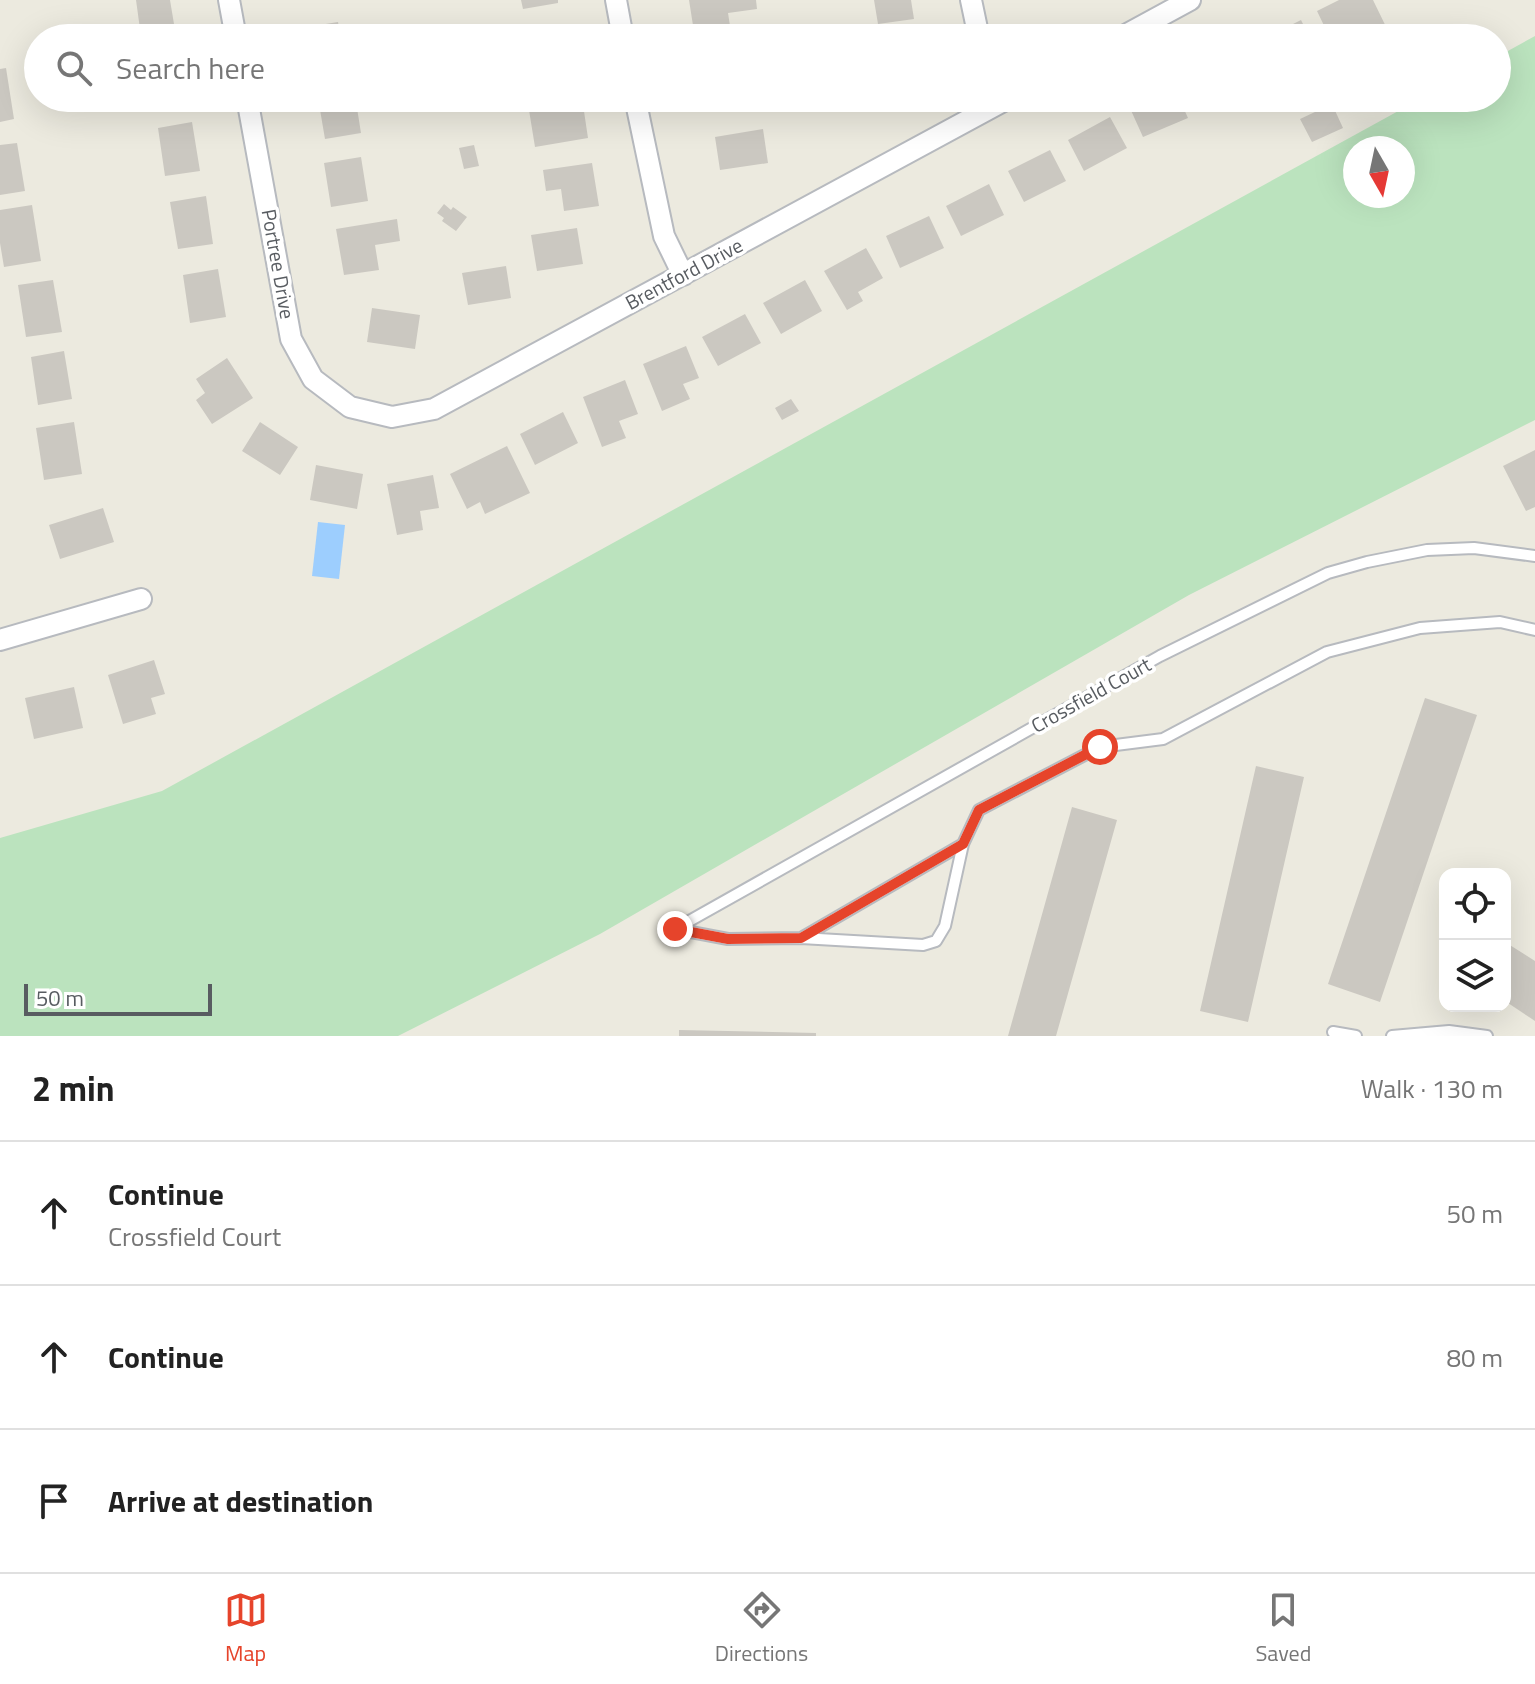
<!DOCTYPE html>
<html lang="en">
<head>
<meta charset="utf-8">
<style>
  :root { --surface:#fff; --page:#f2f2f2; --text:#222; --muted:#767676; --line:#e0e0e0; --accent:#e6442b }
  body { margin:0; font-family:"Titillium Web",sans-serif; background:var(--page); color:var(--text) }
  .controls { position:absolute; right:24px; bottom:24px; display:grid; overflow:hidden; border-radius:16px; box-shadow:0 8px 32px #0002 }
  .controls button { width:72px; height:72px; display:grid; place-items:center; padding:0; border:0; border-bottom:2px solid var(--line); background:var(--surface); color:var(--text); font:40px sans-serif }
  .compass { position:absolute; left:1343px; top:136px; width:72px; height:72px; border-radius:50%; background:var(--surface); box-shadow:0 8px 32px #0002; rotate:171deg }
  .scale { position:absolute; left:24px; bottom:20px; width:188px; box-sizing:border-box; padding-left:8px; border:4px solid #585c61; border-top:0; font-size:22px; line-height:28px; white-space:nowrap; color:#585c61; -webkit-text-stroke:6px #fff; paint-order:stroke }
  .stop { position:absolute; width:24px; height:24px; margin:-18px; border:6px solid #e6442b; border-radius:50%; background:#fff }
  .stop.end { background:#e6442b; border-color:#fff; box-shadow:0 2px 8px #0008 }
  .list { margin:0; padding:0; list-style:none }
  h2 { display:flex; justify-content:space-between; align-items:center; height:104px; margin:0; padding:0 32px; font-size:34px }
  h2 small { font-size:26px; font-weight:400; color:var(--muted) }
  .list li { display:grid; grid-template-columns:52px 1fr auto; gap:24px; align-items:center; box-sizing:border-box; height:144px; padding:0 32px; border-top:2px solid var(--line) }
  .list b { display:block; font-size:30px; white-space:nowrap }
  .list p { margin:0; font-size:26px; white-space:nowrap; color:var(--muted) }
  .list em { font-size:26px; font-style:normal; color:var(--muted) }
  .icon { flex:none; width:44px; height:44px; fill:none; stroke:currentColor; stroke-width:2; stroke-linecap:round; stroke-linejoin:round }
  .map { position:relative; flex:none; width:1535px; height:1036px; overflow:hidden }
  .search { position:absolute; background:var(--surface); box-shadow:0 8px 32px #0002; left:24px; right:24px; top:24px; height:88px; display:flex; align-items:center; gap:20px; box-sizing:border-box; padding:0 28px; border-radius:44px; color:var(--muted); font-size:30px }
  .sheet { height:536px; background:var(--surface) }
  nav { display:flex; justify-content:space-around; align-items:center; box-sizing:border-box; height:112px; border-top:2px solid var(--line); background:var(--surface); font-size:22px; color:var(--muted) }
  nav a { display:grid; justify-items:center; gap:4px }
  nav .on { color:var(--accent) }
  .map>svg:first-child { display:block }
  .green { fill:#bbe3be; fill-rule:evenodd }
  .water { fill:#9dcefe }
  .building { fill:#cbc8c1 }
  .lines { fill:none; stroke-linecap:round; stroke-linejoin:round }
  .lane-casing { stroke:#b7babf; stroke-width:14 }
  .street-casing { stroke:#b7babf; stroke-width:24 }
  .lane { stroke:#fff; stroke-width:10 }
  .street { stroke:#fff; stroke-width:20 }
  .route { stroke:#e6442b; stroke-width:10 }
  .labels { text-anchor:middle; stroke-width:7; stroke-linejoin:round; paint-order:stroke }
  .street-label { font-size:20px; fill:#585c61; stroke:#fff }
</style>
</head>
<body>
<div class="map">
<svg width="1535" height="1036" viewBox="0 0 1535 1036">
  <rect width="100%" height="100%" fill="#eceadf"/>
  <path class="green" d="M1535,36V420L1189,595L600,934L398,1036H0V838L162,791L1422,98H1497V57ZM1355,148H1403V196H1355Z"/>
  <path class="water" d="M318,522L345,525L339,579L312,576Z"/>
  <path class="building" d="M136,0H170L174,24L140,29Z
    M521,0H558V3L523,9Z
    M689,0H756L757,9L728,13L731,32L695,38Z
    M874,0H911L914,19L878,24Z
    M1339,0H1373L1391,37L1359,38L1355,29L1336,38H1330L1317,11Z
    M1301,20L1310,38H1265Z
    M338,22L341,38H302L301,28Z
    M567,27L569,38H531L530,33Z
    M6,68L14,119L0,122V69Z
    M318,98H368L369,107L357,108L361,133L325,139Z
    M563,98H582L588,138L535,147L528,104Z
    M704,98H739L740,101L705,106Z
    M1146,98H1179L1188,118L1143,137L1129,106Z
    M1332,104L1343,128L1312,142L1300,119Z
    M1110,117L1127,148L1084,171L1068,140Z
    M192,122L200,171L165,176L158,128Z
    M763,129L768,163L720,170L715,137Z
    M17,143L25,191L0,195V145Z
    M474,145L479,166L464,169L459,148Z
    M1050,150L1066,181L1024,202L1008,171Z
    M361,157L368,201L331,207L324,163Z
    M592,163L599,206L564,211L561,189L546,191L543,170Z
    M989,184L1004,215L961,236L946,206Z
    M206,196L213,244L178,249L170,202Z
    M444,204L451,210L453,207L467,217L456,231L442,221L444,218L437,213Z
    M32,205L41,261L4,267L0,243V210Z
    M929,216L944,248L900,268L886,236Z
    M397,219L400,241L375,245L379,270L344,275L336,229Z
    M577,228L583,264L537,271L531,235Z
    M866,248L883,278L858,292L863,301L847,310L824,271Z
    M506,266L511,298L468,305L462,273Z
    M218,269L226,317L190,323L183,275Z
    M53,280L62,332L26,337L18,285Z
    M805,280L822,311L781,334L763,303Z
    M372,308L420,315L415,349L367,342Z
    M745,314L761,343L718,366L702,337Z
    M686,346L699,378L683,384L690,399L662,411L643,364Z
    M64,351L72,399L38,405L31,357Z
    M227,358L253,398L212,424L196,400L205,393L196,379Z
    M625,380L638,414L619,421L626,438L602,447L583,397Z
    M791,399L799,411L782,420L775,408Z
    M563,412L578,443L535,465L520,434Z
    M74,422L82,474L44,480L36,428Z
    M260,422L298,447L280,475L242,451Z
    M507,446L530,493L485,514L480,502L467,509L450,474Z
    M1535,450V507L1526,511L1503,466Z
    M316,465L363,474L357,509L310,500Z
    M433,475L439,508L420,511L423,530L397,535L387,484Z
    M103,508L114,542L60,559L49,525Z
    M154,660L165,694L151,698L156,714L123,724L108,675Z
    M74,687L83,728L34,739L25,698Z
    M1425,698L1477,715L1380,1002L1328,984Z
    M1256,766L1304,777L1248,1022L1200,1011Z
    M1072,807L1117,820L1056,1036H1008Z
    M1505,942L1535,961V1021L1505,1001Z
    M679,1030L816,1033V1036H679Z"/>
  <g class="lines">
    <g class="lane-casing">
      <path id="lane" d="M963,844L979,810L1100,747L1163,739L1327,652L1420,628L1500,622L1535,630
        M675,929L1160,656L1328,573L1367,562L1427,550L1474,548L1535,556
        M675,929L728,939L801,938L923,945L936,941L945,926L963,844L801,938
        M1333,1032L1356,1036
        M1392,1036L1449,1031L1487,1036"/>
    </g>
    <g class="street-casing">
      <path id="street" d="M229,0L236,38
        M616,0L623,38
        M971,0L979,38
        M1120,38L1190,0
        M247,98L291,339L313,379L350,407L392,417L434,409L1009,98
        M635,98L664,236L683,275
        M0,640L141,599"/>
    </g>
    <use href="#lane" class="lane"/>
    <use href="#street" class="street"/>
  </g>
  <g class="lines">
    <path class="route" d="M675,929L728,939L801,938L963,844L979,810L1100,747"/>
  </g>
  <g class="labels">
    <g class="street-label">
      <text transform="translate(278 264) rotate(80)" y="7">Portree Drive</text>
      <text transform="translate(684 274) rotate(-28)" y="7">Brentford Drive</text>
      <text transform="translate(1091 695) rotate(-29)" y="7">Crossfield Court</text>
    </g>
  </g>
</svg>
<div class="controls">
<button><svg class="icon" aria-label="locate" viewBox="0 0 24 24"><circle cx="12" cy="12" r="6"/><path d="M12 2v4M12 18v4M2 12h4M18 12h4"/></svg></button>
<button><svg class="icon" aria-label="layers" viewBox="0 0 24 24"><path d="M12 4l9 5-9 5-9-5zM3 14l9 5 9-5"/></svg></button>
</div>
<svg class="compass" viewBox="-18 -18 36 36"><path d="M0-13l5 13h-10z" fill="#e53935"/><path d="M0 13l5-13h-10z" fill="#767676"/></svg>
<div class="scale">50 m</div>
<div class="stop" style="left:1100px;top:747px"></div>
<div class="stop end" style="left:675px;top:929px"></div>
<div class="search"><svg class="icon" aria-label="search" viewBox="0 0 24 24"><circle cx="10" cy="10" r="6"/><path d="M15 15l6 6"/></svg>Search here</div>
</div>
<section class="sheet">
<h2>2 min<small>Walk · 130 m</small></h2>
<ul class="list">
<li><svg class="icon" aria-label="ahead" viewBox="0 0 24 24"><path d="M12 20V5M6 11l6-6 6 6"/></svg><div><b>Continue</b><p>Crossfield Court</p></div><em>50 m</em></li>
<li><svg class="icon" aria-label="ahead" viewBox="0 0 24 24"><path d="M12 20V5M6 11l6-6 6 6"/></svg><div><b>Continue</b></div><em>80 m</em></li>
<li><svg class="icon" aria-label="arrive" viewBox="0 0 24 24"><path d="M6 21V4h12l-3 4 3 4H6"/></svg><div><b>Arrive at destination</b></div></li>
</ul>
</section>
<nav>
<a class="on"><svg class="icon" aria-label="map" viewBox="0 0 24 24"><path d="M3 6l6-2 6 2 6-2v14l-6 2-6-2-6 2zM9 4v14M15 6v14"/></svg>Map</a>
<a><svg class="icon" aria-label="directions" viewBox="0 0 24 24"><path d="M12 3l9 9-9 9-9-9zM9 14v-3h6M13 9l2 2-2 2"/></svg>Directions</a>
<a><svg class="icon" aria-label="saved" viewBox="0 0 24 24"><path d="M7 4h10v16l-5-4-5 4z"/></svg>Saved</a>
</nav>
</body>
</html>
